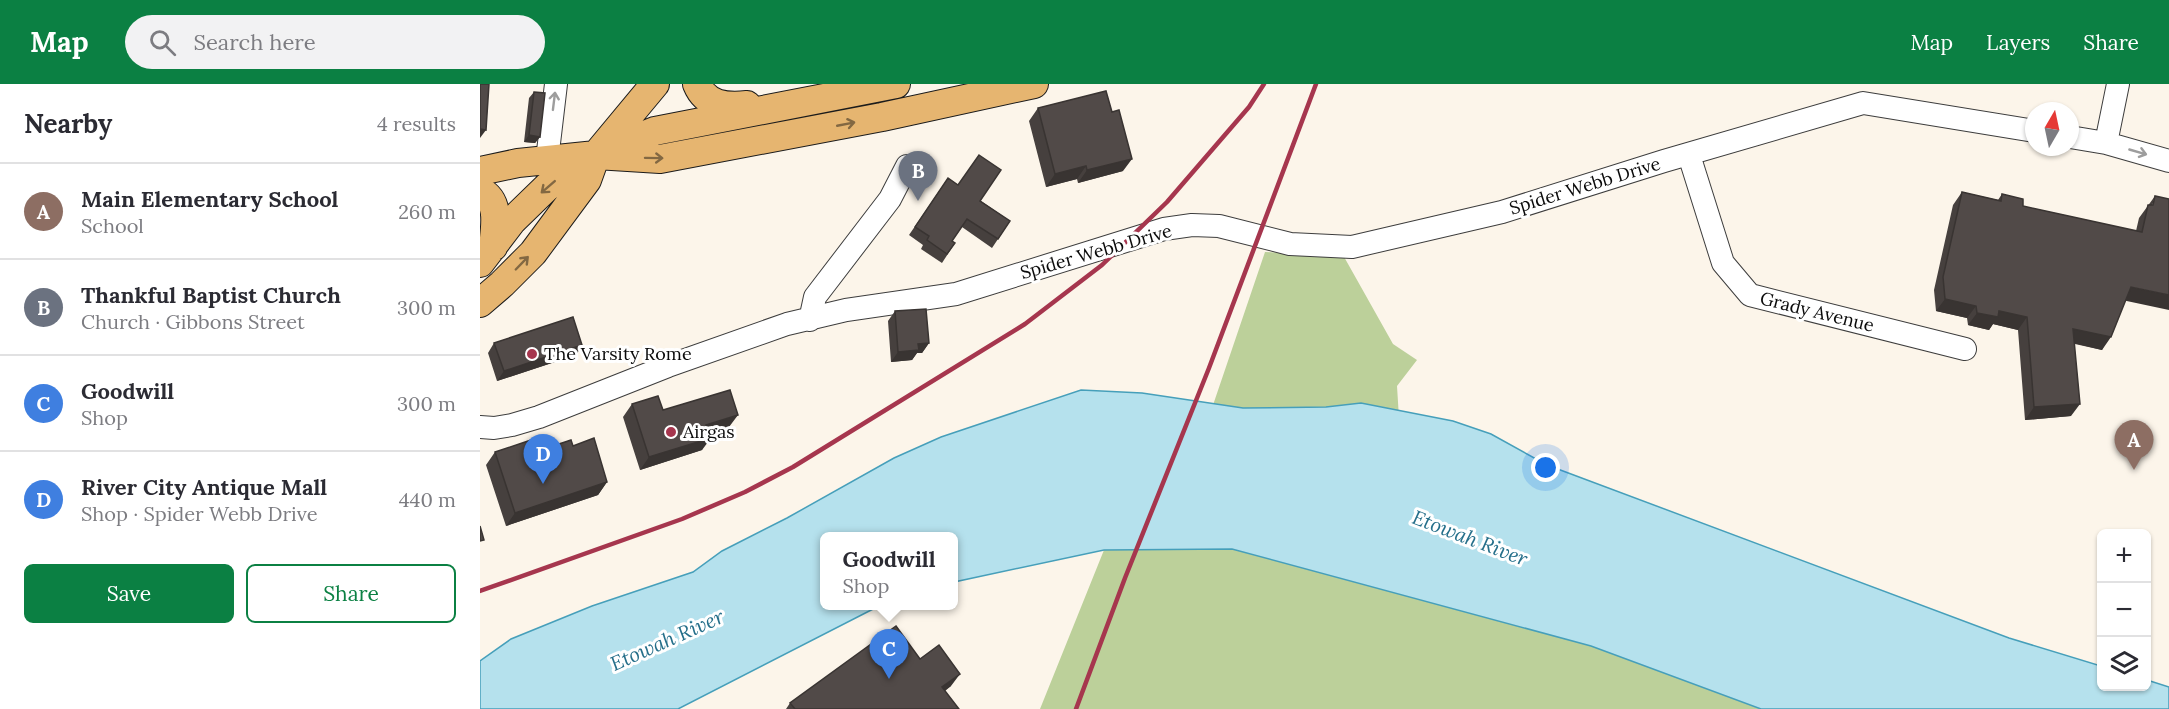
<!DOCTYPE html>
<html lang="en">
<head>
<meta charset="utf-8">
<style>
  :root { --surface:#fff; --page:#f2f2f3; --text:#2b2b33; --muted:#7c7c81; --line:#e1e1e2; --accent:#0b8043 }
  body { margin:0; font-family:Lora,serif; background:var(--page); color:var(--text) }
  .controls { position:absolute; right:18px; bottom:18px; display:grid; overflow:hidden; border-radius:9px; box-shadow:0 2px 4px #0004 }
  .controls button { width:54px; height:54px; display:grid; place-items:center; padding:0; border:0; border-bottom:2px solid var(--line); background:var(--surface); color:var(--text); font:30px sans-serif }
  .compass { position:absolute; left:1545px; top:18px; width:54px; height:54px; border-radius:50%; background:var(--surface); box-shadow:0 2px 4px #0004; rotate:9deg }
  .you { position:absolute; left:1066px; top:384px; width:21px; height:21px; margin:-15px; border:4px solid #fff; border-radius:50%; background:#1a73e8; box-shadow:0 0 0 9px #1a73e833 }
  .badge { display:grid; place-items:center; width:39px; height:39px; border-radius:50%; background:var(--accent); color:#fff; font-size:20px; font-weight:700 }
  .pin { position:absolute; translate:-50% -50px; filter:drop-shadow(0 2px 3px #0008) }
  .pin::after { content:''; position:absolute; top:32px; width:21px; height:18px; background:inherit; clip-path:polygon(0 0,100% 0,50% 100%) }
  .popup { position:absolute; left:340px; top:448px; width:138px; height:78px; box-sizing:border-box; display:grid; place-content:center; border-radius:9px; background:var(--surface); filter:drop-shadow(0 2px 4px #0005); font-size:20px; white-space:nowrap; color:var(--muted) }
  .popup b { font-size:22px; color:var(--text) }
  .popup::after { content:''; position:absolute; left:50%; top:100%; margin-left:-12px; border:12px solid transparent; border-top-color:var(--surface) }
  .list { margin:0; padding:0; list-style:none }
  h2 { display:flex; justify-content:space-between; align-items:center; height:78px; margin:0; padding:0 24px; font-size:26px }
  h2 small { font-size:20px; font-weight:400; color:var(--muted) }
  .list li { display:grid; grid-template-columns:39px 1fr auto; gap:18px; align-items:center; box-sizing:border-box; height:96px; padding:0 24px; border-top:2px solid var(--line) }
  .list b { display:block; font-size:22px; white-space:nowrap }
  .list p { margin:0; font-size:20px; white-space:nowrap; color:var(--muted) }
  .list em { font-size:20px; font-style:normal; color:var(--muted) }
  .actions { display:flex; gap:12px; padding:18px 24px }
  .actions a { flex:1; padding:14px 0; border:2px solid var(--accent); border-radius:9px; text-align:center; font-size:21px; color:var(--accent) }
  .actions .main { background:var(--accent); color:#fff }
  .icon { flex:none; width:33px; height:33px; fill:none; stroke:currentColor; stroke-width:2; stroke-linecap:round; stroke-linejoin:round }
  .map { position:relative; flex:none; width:1689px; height:625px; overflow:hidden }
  header { display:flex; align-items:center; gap:36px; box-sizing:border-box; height:84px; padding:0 30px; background:var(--accent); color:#fff }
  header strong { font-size:28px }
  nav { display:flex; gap:33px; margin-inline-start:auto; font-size:21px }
  .search { width:420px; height:54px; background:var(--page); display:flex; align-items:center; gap:15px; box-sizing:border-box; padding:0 21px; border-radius:33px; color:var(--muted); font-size:22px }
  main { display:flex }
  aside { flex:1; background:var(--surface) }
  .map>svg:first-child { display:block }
  .forest { fill:#bcd09a }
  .water { fill:#b5e1ed; stroke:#469fba; stroke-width:1.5 }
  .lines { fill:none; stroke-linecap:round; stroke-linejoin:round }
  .minor-casing { stroke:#3d3d3d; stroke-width:24 }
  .major-casing { stroke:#1b1b1b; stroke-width:30 }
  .minor { stroke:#fff; stroke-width:22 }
  .major { stroke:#e6b570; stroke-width:28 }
  .rail { stroke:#a6364e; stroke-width:4.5 }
  .wall { fill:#46403e }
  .shaded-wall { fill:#393432 }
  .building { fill:#514a48; stroke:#393432; stroke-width:1.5 }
  .oneway { stroke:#9d9d9d }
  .oneway2 { stroke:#836842 }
  .poi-dot { fill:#a6364e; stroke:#fff; stroke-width:2 }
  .labels { text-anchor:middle; stroke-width:6; stroke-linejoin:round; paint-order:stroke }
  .street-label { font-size:18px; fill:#0a0a0a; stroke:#fff }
  .poi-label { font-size:18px; fill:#0a0a0a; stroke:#fff; text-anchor:start }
  .water-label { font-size:20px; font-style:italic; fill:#256f8a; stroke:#fff }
</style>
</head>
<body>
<header>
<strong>Map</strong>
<div class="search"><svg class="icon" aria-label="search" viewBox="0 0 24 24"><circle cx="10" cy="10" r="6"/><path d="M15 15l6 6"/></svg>Search here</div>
<nav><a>Map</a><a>Layers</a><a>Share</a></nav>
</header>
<main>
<aside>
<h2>Nearby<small>4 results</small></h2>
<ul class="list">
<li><span class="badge" style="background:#8d6e63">A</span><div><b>Main Elementary School</b><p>School</p></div><em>260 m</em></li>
<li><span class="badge" style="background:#6b7280">B</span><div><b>Thankful Baptist Church</b><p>Church · Gibbons Street</p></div><em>300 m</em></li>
<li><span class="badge" style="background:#3f7fe0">C</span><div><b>Goodwill</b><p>Shop</p></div><em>300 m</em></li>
<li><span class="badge" style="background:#3f7fe0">D</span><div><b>River City Antique Mall</b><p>Shop · Spider Webb Drive</p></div><em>440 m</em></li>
</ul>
<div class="actions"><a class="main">Save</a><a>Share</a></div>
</aside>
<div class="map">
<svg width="1689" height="625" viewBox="0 0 1689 625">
  <rect width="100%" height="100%" fill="#fcf5ea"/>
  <path class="forest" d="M785,168L863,171L913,260L937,276L917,302L919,334L732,324Z
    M752,465L1111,562L1281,625H560L624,466Z"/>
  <path class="water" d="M601,306L662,309L763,324L846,323L881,319L973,337L1011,350L1067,381L1529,554L1621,582L1622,602H1666L1667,596L1689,603V625H1281L1111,562L752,465L624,466L474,498V452H344V522H399L198,625H0V577L31,555L112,522L213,488L242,467L307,434L414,374L461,353Z"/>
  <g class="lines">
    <g class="minor-casing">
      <path id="minor" d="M1590,53L1626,59L1689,77
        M1626,59L1638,0
        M1209,71L1243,179L1270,211L1485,265
        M67,76L76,0
        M330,236L335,213L410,115L427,82
        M0,343L14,344L32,341L59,333L188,282L307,240L366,226L476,210L684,145L712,141L739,142L810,160L872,163L1022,128L1184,77L1383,19L1554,47"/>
    </g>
    <g class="major-casing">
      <path id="major" d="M217,0C226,22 247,23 267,21
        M0,87L38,79L116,71L180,75L402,33L554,0
        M0,107C21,117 15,143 13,163
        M0,179L32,137L67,103L83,91L116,71L175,47L416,0
        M0,219L22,200L53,169L107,96L116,71L175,0"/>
    </g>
    <use href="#minor" class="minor"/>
    <use href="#major" class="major"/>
    <path class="rail" d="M0,507L202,435L265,408L313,383L545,240L622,181L687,118L769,23L784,0
      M596,625L645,494L729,284L836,0"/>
  </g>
  <path class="wall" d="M54,8L60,53L55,59L44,58L49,14Z
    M558,24L632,28L643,87L598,99L597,95L566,103L549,37Z
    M468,94L530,137L512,164L482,143L472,157L475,159L462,179L441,165L443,161L429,151Z
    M1482,108L1518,116L1522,110L1543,122L1656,147L1659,134L1675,112L1645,216L1622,266L1595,260L1591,332L1545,336L1538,246L1513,240L1509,246L1488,241L1487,234L1456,227L1454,206L1473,121Z
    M415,227L449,259L442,269H437L432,276L411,278L408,237Z
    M14,259L102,261L96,271L17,297L8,269Z
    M152,320L183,326L249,343L229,349L222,366L160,386L143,333Z
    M93,362L127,398L118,411L26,442L6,381L15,368H55Z
    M440,575L471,602L465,607L479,625H306L310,619Z"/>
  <path class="shaded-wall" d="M0,45L6,46L0,54Z
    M49,51L60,53L55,59L44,58Z
    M652,75L643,87L598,99L607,86Z
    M606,82L597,95L566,103L575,90Z
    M1651,203L1689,211V226L1642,216Z
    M1465,215L1496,222L1487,234L1456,227Z
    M1519,227L1547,233L1538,246L1513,240L1509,246L1488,241L1497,229Z
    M1593,245L1631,253L1622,266L1585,257Z
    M449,259L442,269H437L432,276L411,278L418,268L438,260Z
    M102,261L96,271L17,297L24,287Z
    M1600,320L1591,332L1545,336L1554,323Z
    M258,331L249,343L218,353L226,341Z
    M231,354L222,366L160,386L169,373Z
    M127,398L118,411L26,442L35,429Z
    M480,590L471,602L453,615L462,603Z"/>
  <path class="building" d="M0,0H9L6,46L0,45Z
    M626,7L632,28L639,26L652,75L607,86L606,82L575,90L558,24Z
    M54,8L65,9L60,53L49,51Z
    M499,71L521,86L500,117L530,137L518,155L487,135L472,157L475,159L467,170L447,156L449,152L435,143L468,94L478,101Z
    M1482,108L1521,117L1522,110L1543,115V122L1662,148L1668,121H1673L1675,112L1689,115V211L1651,203L1631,253L1593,245L1600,320L1554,323L1547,233L1519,227L1518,233L1497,229L1496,222L1465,215L1463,193Z
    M446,225L449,259L438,260L439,266L418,268L415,227Z
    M93,233L102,261L24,287L14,259Z
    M250,306L258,331L226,341L231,354L169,373L152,320L178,312L183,326Z
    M114,354L127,398L35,429L15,368L51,356L55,368L91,356L93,362Z
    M0,442L4,456L0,457Z
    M416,542L440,575L459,561L480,590L462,603L479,625H315L310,619Z"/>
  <defs><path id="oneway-shaft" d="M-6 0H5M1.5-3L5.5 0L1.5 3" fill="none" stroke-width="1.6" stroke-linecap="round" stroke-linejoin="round" transform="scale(1.5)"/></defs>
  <g class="oneway">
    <use href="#oneway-shaft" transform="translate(74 17) rotate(-83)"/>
    <use href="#oneway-shaft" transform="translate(1658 68) rotate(16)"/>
  </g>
  <g class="oneway2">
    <use href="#oneway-shaft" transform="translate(366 40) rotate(-11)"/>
    <use href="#oneway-shaft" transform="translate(174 74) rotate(1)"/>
    <use href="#oneway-shaft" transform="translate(68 103) rotate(139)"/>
    <use href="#oneway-shaft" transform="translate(42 179) rotate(-46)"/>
  </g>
  <g class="poi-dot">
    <circle cx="52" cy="270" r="6"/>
    <circle cx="191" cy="348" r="6"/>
  </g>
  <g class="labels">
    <g class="street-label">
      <text transform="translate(1105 102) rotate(-17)" y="6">Spider Webb Drive</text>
      <text transform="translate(616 168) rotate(-16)" y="6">Spider Webb Drive</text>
      <text transform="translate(1337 228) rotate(14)" y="6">Grady Avenue</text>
    </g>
    <g class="poi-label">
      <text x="64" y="276">The Varsity Rome</text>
      <text x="203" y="354">Airgas</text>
    </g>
    <g class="water-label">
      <text transform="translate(990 454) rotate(21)" y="7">Etowah River</text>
      <text transform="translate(187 556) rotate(-24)" y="7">Etowah River</text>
    </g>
  </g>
</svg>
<div class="controls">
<button>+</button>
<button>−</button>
<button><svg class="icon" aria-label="layers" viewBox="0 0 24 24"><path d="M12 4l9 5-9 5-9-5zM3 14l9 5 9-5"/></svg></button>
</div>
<svg class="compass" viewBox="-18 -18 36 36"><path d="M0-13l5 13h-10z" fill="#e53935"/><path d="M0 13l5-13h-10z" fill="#7c7c81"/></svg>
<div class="you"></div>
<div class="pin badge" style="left:1654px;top:386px;background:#8d6e63">A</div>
<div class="pin badge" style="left:438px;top:117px;background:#6b7280">B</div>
<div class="pin badge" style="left:409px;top:595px;background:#3f7fe0">C</div>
<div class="popup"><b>Goodwill</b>Shop</div>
<div class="pin badge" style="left:63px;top:400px;background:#3f7fe0">D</div>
</div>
</main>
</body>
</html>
